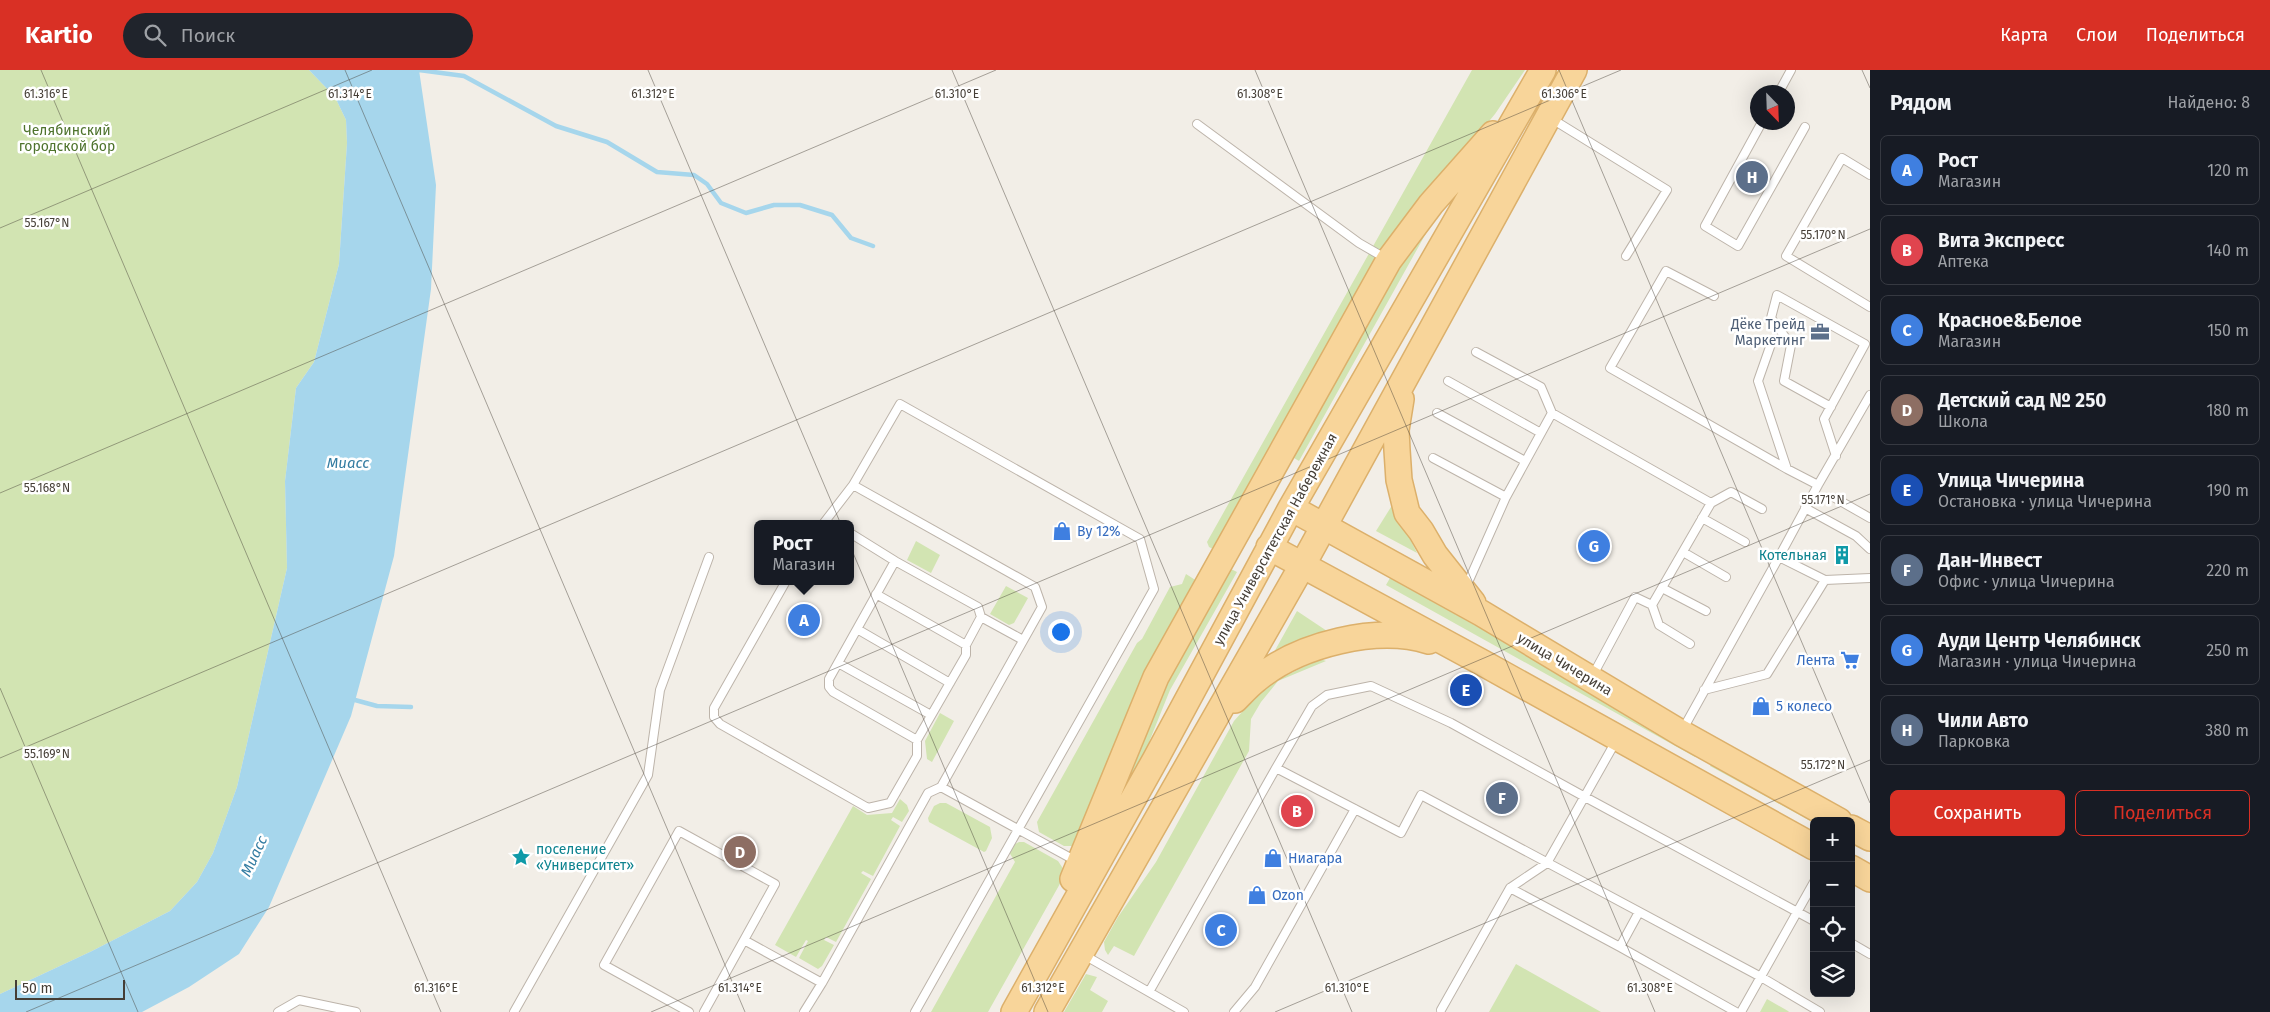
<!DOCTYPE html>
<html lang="ru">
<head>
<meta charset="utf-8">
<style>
  :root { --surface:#171b24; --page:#20242c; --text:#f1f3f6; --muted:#9ea1a6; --line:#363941; --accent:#d93025 }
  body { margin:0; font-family:"Fira Sans",sans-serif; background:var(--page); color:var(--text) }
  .controls { position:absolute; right:15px; bottom:15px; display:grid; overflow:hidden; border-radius:8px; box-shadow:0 5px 20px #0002 }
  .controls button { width:45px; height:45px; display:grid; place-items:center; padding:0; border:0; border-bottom:1px solid var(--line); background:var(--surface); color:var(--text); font:25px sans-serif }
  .compass { position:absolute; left:1750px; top:15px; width:45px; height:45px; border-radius:50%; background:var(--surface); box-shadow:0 5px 20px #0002; rotate:157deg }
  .scale { position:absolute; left:15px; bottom:12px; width:110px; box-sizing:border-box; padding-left:5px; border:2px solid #453e36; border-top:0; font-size:14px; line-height:18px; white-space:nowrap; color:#453e36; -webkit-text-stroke:4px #fff; paint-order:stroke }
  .you { position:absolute; left:1060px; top:561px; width:18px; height:18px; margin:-12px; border:4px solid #fff; border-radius:50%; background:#1a73e8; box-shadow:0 0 0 8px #1a73e833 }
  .badge { display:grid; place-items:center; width:32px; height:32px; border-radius:50%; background:var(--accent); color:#fff; font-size:16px; font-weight:700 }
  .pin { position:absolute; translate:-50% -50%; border:2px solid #fff; box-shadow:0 1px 5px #0006 }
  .popup { position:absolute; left:754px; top:450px; width:100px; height:65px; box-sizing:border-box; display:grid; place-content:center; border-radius:8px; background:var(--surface); filter:drop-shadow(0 1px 4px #0005); font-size:16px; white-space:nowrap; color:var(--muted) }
  .popup b { font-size:19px; color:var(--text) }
  .popup::after { content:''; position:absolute; left:50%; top:100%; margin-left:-10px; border:10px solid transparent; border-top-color:var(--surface) }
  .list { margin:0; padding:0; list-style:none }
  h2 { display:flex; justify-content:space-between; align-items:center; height:65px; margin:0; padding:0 20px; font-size:21px }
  h2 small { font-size:16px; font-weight:400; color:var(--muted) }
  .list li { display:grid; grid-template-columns:32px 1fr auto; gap:15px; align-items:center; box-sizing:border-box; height:70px; margin:0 10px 10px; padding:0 10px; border:1px solid var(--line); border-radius:8px }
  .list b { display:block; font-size:19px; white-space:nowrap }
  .list p { margin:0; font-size:16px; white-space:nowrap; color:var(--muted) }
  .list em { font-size:16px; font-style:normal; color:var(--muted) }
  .actions { display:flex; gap:10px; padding:15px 20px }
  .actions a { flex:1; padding:11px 0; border:1px solid var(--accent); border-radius:8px; text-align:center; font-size:18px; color:var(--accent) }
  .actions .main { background:var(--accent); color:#fff }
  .icon { flex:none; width:28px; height:28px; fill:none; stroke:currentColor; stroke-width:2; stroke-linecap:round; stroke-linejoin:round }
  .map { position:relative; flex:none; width:1870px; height:942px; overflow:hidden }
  header { display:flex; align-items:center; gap:30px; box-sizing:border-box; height:70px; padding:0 25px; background:var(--accent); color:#fff }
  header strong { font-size:24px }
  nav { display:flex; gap:28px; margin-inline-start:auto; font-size:18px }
  .search { width:350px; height:45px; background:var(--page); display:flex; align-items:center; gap:12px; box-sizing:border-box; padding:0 18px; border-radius:28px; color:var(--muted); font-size:19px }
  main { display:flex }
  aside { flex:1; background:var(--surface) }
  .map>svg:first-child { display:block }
  .green { fill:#d2e4b2 }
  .water { fill:#a6d6ec }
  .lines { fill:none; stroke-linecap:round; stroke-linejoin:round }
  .stream { stroke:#a6d6ec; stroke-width:4.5 }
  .lane-casing { stroke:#bdb4aa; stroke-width:10 }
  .primary-casing { stroke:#dcb06b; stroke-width:28 }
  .lane { stroke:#fff; stroke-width:8 }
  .primary { stroke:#f8d59a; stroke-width:25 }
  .ticks { fill:none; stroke:#453e36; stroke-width:1; stroke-opacity:0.45 }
  .labels { text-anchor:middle; stroke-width:5; stroke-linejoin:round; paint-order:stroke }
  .park-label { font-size:14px; fill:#4e732d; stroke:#fff }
  .service-label { font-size:14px; fill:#4e5e75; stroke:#fff; text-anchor:end }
  .shop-label { font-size:14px; fill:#366cbe; stroke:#fff; text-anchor:start }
  .street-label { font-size:14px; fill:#453e36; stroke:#fff }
  .culture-label { font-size:14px; fill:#0d838f; stroke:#fff; text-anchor:end }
  .water-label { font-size:15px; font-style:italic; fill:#347da2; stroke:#fff }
  .ticks-label { font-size:12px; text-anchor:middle; fill:#453e36; stroke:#fff; stroke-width:5; stroke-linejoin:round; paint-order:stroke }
</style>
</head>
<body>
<header>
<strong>Kartio</strong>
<div class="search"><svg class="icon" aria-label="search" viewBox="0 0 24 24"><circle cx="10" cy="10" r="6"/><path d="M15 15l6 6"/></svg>Поиск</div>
<nav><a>Карта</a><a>Слои</a><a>Поделиться</a></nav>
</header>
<main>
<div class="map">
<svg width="1870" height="942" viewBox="0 0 1870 942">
  <rect width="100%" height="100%" fill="#f2eee7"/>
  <path class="green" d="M0,0H309L335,27L346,50L347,73L339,194L314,292L296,318L285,411L287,498L237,717L213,783L197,812L170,841L92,881L0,924Z
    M1472,0H1525L1495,44L1445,104L1217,481L1209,477L1207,472Z
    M1439,140L1299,391L1289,385L1398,192Z
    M1396,429L1405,459L1417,483L1376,461Z
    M916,471L940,485L931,503L907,490Z
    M1227,497L1237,502L1170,620L1145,682L1103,756L1161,613Z
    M1186,504L1200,513L1073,776H1064L1039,762L1037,752L1137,573L1142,569L1170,517L1182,514Z
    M1390,508L1699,680L1695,687L1386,515Z
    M1006,516L1028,528L1014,553L1009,555L990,544Z
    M1297,541L1327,561L1273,584Z
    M1320,589L1326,591L1278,611L1261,632L1251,649L1249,681L1134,886L1114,876L1108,885L1105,880L1104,872L1118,847L1156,792L1234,651L1257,625L1273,612Z
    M940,643L954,651L932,692L927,689L925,671Z
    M1714,689L1814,751V753L1710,696Z
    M900,729L907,735L909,741L902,752L893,747L891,750L900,756L873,806L863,801L861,803L871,809L836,872L826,867L824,870L834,875L822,896L818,899L799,888L808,871L806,870L796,887L775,875L853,736L867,745L892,743Z
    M940,733H946L990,757L992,768L986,781L984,782L929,752L928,748L934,736Z
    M1019,772H1024L1058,791L1066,803L988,942H931L1015,792L1009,782L1013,775Z
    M1516,894L1601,942H1489Z
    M1086,904L1097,907L1090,920L1108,931L1102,942H1064Z
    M1767,929L1788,941L1789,942H1760Z"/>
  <path class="water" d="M309,0H419L436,115L431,219L394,486L351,646L269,837L239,884L189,917L142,942H0V924L92,881L170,841L197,812L213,783L237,717L287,498L285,411L296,318L314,292L339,194L347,73L346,50L335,27Z"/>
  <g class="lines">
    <path class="stream" d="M414,2L419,0L464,6L556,56L607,72L657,102L694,105L707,114L721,133L746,143L774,135H800L832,145L851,168L873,176
      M355,630L377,636L411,637"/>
    <g class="lane-casing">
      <path id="lane" d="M1779,22L1791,0
        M1552,49L1667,120L1626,186
        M1762,52L1705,156L1738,176L1805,57
        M1197,54L1359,173L1385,188
        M1870,105L1842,88L1786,186L1870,237
        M1714,226L1666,201L1610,298L1787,399L1818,415
        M1771,274L1758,311L1787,399
        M1476,282L1541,317L1552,343
        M1448,311L1541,363
        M1831,337L1784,311L1791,275L1771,248L1777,225L1865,274L1824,349L1836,386
        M1437,343L1525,391
        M1433,388L1506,427
        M1835,428L1870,448
        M1711,433L1731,422L1762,439
        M1805,438L1856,466L1870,479
        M1702,448L1745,472
        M823,454L853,415
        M850,463L895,491L829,609V617L833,622L917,670
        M1683,482L1726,507
        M1779,487L1818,415L1870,325
        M786,511L714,638V647L720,654L868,738L890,733L917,686V670L966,585V575L981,547L978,537L895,491
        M1466,517L1506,427L1552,343L1711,433L1652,535L1635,527L1593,605
        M1662,518L1706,541
        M876,524L966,575
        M1652,535L1659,555L1690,574
        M981,547L1023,570
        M857,559L950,613
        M838,593L931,645
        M1704,620L1767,604L1825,510
        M1683,659L1779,487L1825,510L1870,508
        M1276,698L1312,636L1327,625L1371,616L1451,653L1585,727L1814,851
        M941,717L1076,791
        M1510,818L1620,877L1736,942
        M1851,873L1870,884
        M1620,877L1639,842
        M1084,885L1184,942
        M1149,922L1276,698L1401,763L1421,725L1761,907L1820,942
        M1441,940L1510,818L1547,793L1616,671
        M278,942L299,930L356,942
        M514,942L648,705L660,620L709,487
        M689,942L604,895L679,761L775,814L744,870L822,913
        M704,942L744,870
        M804,942L822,913L928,723L941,717L1042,537L1035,517L853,415L900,334L1140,469L1154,519L915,942
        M1234,942L1255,917L1355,739
        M1741,942L1814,812"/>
    </g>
    <g class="primary-casing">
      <path id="primary" d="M1401,329L1396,360L1397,380L1399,410L1407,443L1421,461L1435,485L1473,533
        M1291,438L1481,543L1681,663L1839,751
        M1269,477L1483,593L1814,777
        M1235,630C1242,623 1249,615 1257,609C1300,574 1377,555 1429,571
        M1851,758L1870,768
        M1851,798L1870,809
        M1073,809L1156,607L1389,190L1431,134L1493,64
        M1014,942L1155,690L1291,438L1543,0
        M1047,942L1302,496L1574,0"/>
    </g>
    <use href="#lane" class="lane"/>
    <use href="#primary" class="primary"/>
  </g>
  <path class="ticks" d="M41,0L441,942M345,0L745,942M648,0L1048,942M952,0L1352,942M1255,0L1655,942M1559,0L1870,733M1862,0L1870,18M0,158L372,0M0,423L996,0M0,618L138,942M0,688L1621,0M26,942L1870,159M651,942L1870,424M1275,942L1870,690"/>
  <defs>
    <g id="office-bare" transform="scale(1.5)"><path d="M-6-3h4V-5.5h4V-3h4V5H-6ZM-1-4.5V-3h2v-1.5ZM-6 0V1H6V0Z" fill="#5c6f8a" stroke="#fff" stroke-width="2.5" paint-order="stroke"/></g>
    <g id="shop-bare" transform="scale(1.5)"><path d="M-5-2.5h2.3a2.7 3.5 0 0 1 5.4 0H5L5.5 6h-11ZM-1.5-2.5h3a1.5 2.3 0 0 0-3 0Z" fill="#3f7fe0" stroke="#fff" stroke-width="2.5" paint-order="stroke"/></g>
    <g id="building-bare" transform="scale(1.5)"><path d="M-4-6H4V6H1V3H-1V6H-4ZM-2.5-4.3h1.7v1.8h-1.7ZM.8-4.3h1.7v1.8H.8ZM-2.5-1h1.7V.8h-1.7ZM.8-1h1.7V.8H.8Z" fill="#0f9aa8" stroke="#fff" stroke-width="2.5" paint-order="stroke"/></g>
    <g id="supermarket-bare" transform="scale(1.5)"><path d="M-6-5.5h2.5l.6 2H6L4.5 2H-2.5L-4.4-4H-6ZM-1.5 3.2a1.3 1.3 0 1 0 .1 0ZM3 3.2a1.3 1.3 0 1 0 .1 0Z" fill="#3f7fe0" stroke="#fff" stroke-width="2.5" paint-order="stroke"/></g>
    <g id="sight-bare" transform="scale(1.5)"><path d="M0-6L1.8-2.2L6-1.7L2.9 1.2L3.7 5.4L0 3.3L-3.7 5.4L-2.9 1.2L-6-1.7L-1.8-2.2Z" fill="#0f9aa8" stroke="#fff" stroke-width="2.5" paint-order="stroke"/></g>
  </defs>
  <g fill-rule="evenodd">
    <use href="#office-bare" x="1820" y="262"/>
    <use href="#shop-bare" x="1062" y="461"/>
    <use href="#building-bare" x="1842" y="485"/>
    <use href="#supermarket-bare" x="1850" y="590"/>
    <use href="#shop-bare" x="1761" y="636"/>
    <use href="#sight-bare" x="521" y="787"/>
    <use href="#shop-bare" x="1273" y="788"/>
    <use href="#shop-bare" x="1257" y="825"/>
  </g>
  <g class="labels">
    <g class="park-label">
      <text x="67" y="65">Челябинский<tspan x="67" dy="16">городской бор</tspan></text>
    </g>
    <g class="service-label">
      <text x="1805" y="259">Дёке Трейд<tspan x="1805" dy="16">Маркетинг</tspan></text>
    </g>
    <g class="shop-label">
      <text x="1077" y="466">Ву 12%</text>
      <text x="1835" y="595" text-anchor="end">Лента</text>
      <text x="1776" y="641">5 колесо</text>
      <text x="1288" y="793">Ниагара</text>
      <text x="1272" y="830">Ozon</text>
    </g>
    <g class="street-label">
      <text transform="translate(1275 469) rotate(-61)" y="5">улица Университетская Набережная</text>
      <text transform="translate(1565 594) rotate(31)" y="5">улица Чичерина</text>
    </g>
    <g class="culture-label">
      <text x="1827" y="490">Котельная</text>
      <text x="536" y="784" text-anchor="start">поселение<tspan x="536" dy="16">«Университет»</tspan></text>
    </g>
    <g class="water-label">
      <text x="348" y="398">Миасс</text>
      <text transform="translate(254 786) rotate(-65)" y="5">Миасс</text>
    </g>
  </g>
  <g class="ticks-label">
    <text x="46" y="28">61.316°E</text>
    <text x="350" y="28">61.314°E</text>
    <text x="653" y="28">61.312°E</text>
    <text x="957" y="28">61.310°E</text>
    <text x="1260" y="28">61.308°E</text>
    <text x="1564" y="28">61.306°E</text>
    <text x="47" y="157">55.167°N</text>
    <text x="1823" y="169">55.170°N</text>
    <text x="47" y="422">55.168°N</text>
    <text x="1823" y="434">55.171°N</text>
    <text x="47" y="688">55.169°N</text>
    <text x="1823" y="699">55.172°N</text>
    <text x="436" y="922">61.316°E</text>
    <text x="740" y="922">61.314°E</text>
    <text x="1043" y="922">61.312°E</text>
    <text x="1347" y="922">61.310°E</text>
    <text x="1650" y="922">61.308°E</text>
  </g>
</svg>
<div class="controls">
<button>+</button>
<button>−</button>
<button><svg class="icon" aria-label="locate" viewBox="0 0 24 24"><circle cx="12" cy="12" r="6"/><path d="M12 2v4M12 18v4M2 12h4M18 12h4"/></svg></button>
<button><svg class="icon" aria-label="layers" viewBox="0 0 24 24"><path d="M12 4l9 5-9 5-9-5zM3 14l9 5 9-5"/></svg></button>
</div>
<svg class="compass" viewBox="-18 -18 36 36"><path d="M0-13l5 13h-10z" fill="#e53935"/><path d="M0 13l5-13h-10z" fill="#9ea1a6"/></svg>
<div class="scale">50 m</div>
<div class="you"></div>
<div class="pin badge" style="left:804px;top:550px;background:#3f7fe0">A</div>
<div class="popup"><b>Рост</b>Магазин</div>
<div class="pin badge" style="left:1297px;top:741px;background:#e0444e">B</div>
<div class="pin badge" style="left:1221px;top:860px;background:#3f7fe0">C</div>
<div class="pin badge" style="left:740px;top:782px;background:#8d6e63">D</div>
<div class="pin badge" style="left:1466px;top:620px;background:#1a4fb4">E</div>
<div class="pin badge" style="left:1502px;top:728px;background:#5c6f8a">F</div>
<div class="pin badge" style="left:1594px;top:476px;background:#3f7fe0">G</div>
<div class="pin badge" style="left:1752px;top:107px;background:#5c6f8a">H</div>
</div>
<aside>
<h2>Рядом<small>Найдено: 8</small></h2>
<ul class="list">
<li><span class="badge" style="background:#3f7fe0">A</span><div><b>Рост</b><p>Магазин</p></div><em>120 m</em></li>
<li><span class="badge" style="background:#e0444e">B</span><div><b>Вита Экспресс</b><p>Аптека</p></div><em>140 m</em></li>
<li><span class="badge" style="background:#3f7fe0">C</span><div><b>Красное&amp;Белое</b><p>Магазин</p></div><em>150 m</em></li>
<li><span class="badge" style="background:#8d6e63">D</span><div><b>Детский сад № 250</b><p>Школа</p></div><em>180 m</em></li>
<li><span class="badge" style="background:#1a4fb4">E</span><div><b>Улица Чичерина</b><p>Остановка · улица Чичерина</p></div><em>190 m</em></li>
<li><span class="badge" style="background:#5c6f8a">F</span><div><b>Дан-Инвест</b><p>Офис · улица Чичерина</p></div><em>220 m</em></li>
<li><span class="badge" style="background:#3f7fe0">G</span><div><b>Ауди Центр Челябинск</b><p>Магазин · улица Чичерина</p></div><em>250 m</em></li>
<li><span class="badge" style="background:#5c6f8a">H</span><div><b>Чили Авто</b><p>Парковка</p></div><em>380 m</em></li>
</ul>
<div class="actions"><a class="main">Сохранить</a><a>Поделиться</a></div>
</aside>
</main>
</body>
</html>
